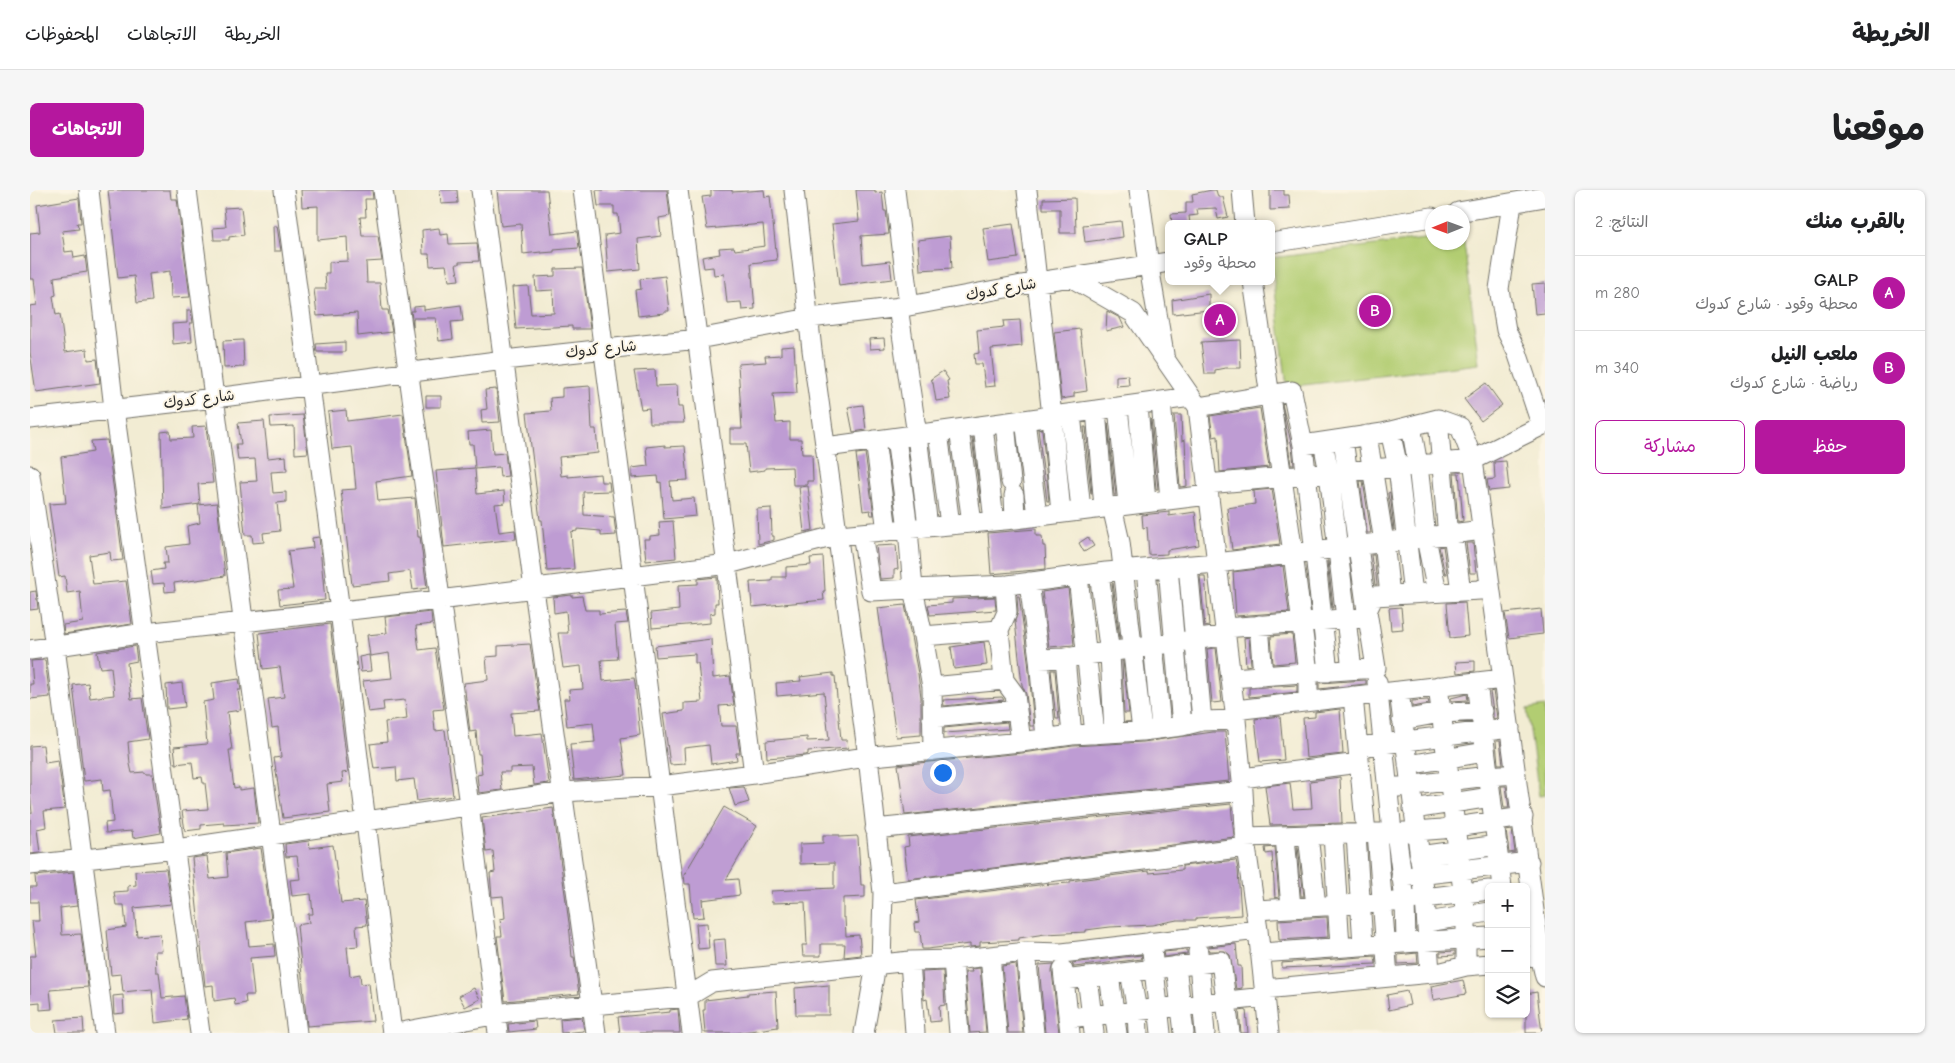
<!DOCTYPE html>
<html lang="ar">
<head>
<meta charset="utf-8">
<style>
  :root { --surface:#fff; --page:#f6f6f6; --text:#202124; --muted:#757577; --line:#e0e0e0; --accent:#b5179e }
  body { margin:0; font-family:"Comic Neue","Playpen Sans Arabic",sans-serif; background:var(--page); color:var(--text); direction:rtl }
  .controls { position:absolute; right:15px; bottom:15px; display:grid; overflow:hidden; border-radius:8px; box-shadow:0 1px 4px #0004 }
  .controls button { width:45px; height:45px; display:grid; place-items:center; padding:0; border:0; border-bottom:1px solid var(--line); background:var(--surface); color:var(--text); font:25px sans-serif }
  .compass { position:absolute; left:1395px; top:15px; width:45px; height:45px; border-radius:50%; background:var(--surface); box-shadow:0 1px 4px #0004; rotate:269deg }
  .you { position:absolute; left:912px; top:582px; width:18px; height:18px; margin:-12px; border:4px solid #fff; border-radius:50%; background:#1a73e8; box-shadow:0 0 0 8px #1a73e833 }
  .badge { display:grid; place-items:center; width:32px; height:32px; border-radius:50%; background:var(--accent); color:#fff; font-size:16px; font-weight:700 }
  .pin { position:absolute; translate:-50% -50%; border:2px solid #fff; box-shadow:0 1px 5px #0006 }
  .popup { position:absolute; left:1135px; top:30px; width:110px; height:65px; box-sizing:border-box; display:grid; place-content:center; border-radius:8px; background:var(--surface); filter:drop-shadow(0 1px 4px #0005); font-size:16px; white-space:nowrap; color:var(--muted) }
  .popup b { font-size:19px; color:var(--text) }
  .popup::after { content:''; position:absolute; left:50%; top:100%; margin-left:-10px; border:10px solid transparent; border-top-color:var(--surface) }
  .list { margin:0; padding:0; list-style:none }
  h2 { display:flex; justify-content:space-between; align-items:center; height:65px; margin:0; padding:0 20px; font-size:21px }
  h2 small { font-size:16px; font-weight:400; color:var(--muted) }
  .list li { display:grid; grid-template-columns:32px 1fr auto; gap:15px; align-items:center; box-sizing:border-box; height:75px; padding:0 20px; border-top:1px solid var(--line) }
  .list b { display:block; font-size:19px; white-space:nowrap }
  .list p { margin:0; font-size:16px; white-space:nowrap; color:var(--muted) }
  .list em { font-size:16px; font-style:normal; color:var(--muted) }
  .actions { display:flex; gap:10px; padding:15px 20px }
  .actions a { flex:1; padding:11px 0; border:1px solid var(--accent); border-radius:8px; text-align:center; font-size:18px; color:var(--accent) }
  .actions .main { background:var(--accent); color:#fff }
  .icon { flex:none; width:28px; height:28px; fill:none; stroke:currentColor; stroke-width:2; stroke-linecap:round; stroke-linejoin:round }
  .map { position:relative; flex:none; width:1515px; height:843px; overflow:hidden; direction:ltr; border-radius:8px }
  header { display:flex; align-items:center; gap:30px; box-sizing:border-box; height:70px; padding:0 25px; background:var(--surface); border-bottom:1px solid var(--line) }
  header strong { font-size:24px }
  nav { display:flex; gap:28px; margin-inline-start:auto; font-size:18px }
  .intro { display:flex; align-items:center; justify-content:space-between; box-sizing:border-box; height:120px; padding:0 30px }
  h1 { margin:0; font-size:35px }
  .button { padding:12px 22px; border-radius:8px; background:var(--accent); color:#fff; font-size:18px; font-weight:700 }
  main { display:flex; gap:30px; padding:0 30px }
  aside { flex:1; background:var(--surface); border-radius:8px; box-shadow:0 1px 4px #0004 }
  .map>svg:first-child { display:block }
  .green { fill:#b2cd72; stroke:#6e7c4e }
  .building { fill:#be9cd3 }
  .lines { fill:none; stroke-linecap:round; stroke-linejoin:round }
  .minor-casing { stroke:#716f66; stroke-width:21 }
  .minor { stroke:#fff; stroke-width:19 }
  .labels { text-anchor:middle; stroke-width:4; stroke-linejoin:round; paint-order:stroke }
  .street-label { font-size:15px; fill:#2b2b2b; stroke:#fcf5e5 }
</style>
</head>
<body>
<header>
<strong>الخريطة</strong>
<nav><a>الخريطة</a><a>الاتجاهات</a><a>المحفوظات</a></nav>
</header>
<div class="intro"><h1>موقعنا</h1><a class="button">الاتجاهات</a></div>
<main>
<aside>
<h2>بالقرب منك<small>النتائج: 2</small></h2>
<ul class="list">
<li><span class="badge">A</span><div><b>GALP</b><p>محطة وقود · شارع كدوك</p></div><em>280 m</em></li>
<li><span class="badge">B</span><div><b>ملعب النيل</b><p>رياضة · شارع كدوك</p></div><em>340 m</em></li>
</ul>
<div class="actions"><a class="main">حفظ</a><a>مشاركة</a></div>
</aside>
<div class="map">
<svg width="1515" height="843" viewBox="0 0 1515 843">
  <rect width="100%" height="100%" fill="#fcf5e5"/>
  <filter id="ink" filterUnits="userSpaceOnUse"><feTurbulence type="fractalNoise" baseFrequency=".02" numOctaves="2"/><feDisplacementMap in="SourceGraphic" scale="10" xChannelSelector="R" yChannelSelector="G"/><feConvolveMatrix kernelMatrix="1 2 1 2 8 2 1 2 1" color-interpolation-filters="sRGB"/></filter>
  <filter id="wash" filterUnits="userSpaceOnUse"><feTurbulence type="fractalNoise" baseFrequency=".0096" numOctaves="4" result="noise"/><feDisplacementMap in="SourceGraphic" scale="20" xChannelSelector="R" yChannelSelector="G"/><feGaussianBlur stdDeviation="1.12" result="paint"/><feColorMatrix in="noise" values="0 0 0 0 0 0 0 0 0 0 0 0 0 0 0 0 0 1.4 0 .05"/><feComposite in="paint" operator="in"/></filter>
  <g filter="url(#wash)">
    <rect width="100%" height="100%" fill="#f2ecd3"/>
    <path class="green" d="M1433,44L1449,174L1257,197L1241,68L1402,48V52H1432Z
      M1515,516V605L1509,606L1497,519Z"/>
    <g id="blocks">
      <path class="building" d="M78,0H140L141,9H147L160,107L141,108L140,81L119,84L122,111L107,113L104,86L88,88Z
        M271,0H342L343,9H335L336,27H330L332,46H348L352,71L336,72L337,93H350L352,120H358L362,142L328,146L327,123L287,126L284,99H296L295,83H299V72L318,71L317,47L288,50V16L272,17Z
        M410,0H427L428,13L411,14Z
        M467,0H517L522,44L547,41L549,58L524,60V62L511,63V62L493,64L491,34L471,36Z
        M566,0H637L640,26L629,28L631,46L608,49L610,79L578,82L575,45L590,43L588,24H584V16H568Z
        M681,0H702V2L734,0L735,7L740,6L747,70L721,73L725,119L712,120L711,112L697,113L694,84L684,85L683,77L674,78L672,67L690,64L689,58L704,57L705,60L735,56L733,34L677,39L672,7L681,6Z
        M826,0H845V3L852,2L854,21H856L859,44L831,46L833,74L860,71L862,89L809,96L802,34L829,31Z
        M1182,0H1186L1188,7H1193L1198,27L1188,29L1186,18L1167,19L1168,25L1159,26L1160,34H1142L1141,24L1156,23V12H1163L1162,4Z
        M1240,0H1254V5H1259L1260,19L1240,20Z
        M49,8L51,33H47L49,39L32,41L35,62L43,61L44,68L55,66L57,82L24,87L26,105L23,106L26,125L30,124L35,162L57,159L58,170L67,169L70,193L6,202L0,162V116L7,115L4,89H0V43L10,42L7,15Z
        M1045,8L1046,43H1030V19H1013V9Z
        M211,17L214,45L199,47V50H184L183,38L196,37L194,18Z
        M1091,31L1093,47L1055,52L1053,35Z
        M983,34L988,68L958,72L953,38Z
        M243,36H247L251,61H244Z
        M409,38L410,45L418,44L419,54L447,53L449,71L429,72V74H426L429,90L419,91L416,75L400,76L399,64H393L392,40Z
        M920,46L922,78L890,80L888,50Z
        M552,78L560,139H542V136L486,139L482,97L498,96L501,124L524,123L523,100L506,101L505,87L525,86V79Z
        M635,86L639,121H634V123L608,126L605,100L611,99L610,89Z
        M1515,93V123L1505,124L1502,94Z
        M1179,104V120L1143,124L1142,110Z
        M431,115L433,131L421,132L423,149L409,151L406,128H383V137L381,121H384V117L394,116V120Z
        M157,120H161L163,133H160L162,152L143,154L142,134L157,133Z
        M1077,121L1090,128L1094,137L1076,141Z
        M990,130L992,156L961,159L965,196L955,197L952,174H945L944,164L949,163L947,140L974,137L973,131Z
        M1050,139L1057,201L1044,203V207L1031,209L1024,142Z
        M854,148L855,158L840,159L839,149Z
        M213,150L214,177L194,178L193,151Z
        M1210,150L1211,178H1195L1185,180V184H1175L1171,152Z
        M315,152V162H287L286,154Z
        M764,156L767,203L743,204L746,233L760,232V249H771L772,264H782L783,291H777V295H763L762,277L735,278V280L719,282L716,254H700V239H712L708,174L736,172L735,166L751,165V157Z
        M625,180L626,196L647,195L648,217H652L654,233H620L619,218L611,219L604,181Z
        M913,181L919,190L917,191L920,209L906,211L903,193L901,189Z
        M1098,185L1099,195L1086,196V186Z
        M1456,193L1472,215L1451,231L1434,209Z
        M560,196L562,239H566L568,263L529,267L531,286L538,285V287L570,284L571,292H579L580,301L553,302L554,325L584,327L586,345L571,346V341L547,339V341L541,342L544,379L517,381L512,330H510L497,223L521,221L520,208L532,207V198Z
        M466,199L470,232L452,233L451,220L457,219L455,200Z
        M396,206H411V217H396Z
        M1252,214L1262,257L1264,275H1261Z
        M833,215L836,240L823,242L818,217Z
        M1230,218L1239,277L1190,282L1188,246L1183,247L1180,226Z
        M316,220L317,231L373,224L382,286L346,291L348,311L385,308L388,347H390L397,398L383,400L380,381L359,384L360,391L322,395L311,300L326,299L322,257L302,259L298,222Z
        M273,225L278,263L265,264L264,236L241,237L240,227Z
        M1144,225H1151L1152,251L1155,250L1157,296L1150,297Z
        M1120,229H1121L1128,299H1126Z
        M234,231L238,268L256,266L257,281L241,282L243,303L256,302V312L247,313L250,341L233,343L234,352L223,353L222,345H215L210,292L227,291L225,269L208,270L206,254H211L208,233Z
        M1078,233L1086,305H1084Z
        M176,236L183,293L168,294L170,314L133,319L131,242L140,241L141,249L163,248L162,237Z
        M1054,237H1056L1062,304H1061Z
        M1008,239H1012L1019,311H1017Z
        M461,240L463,264L475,263L478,286L470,287L469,277L445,279L447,304L474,301L475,313L465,314L469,342L485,340L486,349L414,357L406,281L445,278L443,254H439L438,242Z
        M942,248H943L951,313Z
        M77,250L93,370L81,371L80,362L59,365L63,394L96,391L102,434L34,444L33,435L53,432L50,401L37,403L35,386L29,387L19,314L36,313L31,267L63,262L61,251Z
        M635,255V257L655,256L658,290L640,291L642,310L664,308L666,326L634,329L631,292L629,293L628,286L602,288V278L618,276L616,257Z
        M835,263L844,325H841L840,320L833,321L826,264Z
        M1476,271L1479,299L1459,301L1457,290L1465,289L1464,272Z
        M1424,283H1429L1433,331L1428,332Z
        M1330,291H1333L1341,343H1337Z
        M778,296L783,340L774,342L769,297Z
        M1242,299L1250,354L1202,360L1197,318L1225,314L1224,301H1221Z
        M1360,302L1364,340H1363L1358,303Z
        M187,313L195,386L144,393L145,401L135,402L134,393L123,394L121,381L134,379L133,373H138L136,357L159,354L157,336L170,333L168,315Z
        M741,318L742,346H744V350L728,354L727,319Z
        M1139,322V326L1165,322L1169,355L1137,360V364L1119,365L1117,337L1113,338L1112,325Z
        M643,331L646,368L616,371L614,349H620V346L630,345L629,332Z
        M1006,339V346H1012L1013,356H1015L1016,379L961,384L958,343Z
        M289,347L295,410L250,415L248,400L263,399L258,361L283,358L282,348Z
        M1058,347L1064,356L1054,362L1049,353Z
        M1436,353H1443L1446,383H1440Z
        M866,355L868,379L864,380V388L850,389L846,356Z
        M1413,356L1417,384H1415L1409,357Z
        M1341,365H1344L1347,395H1345Z
        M793,367L795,401H793L794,410L722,417L720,392L742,391V387H756V377L781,375L780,368Z
        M1297,371H1298L1303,418H1302Z
        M1253,376L1259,422L1206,426L1203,382Z
        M1170,386H1175L1179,436L1175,437Z
        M687,387L688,413H685V423L680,424V433L622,438L621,423L649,420L648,395L668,394V389Z
        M1082,393H1083L1090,449H1089Z
        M1038,398L1044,455L1019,457L1012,402Z
        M6,401L8,419L0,420V402Z
        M542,405V407L552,406L555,420H569V424L596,422L598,433L585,434L588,469L571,470L573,491L604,488L605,493L610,545L591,548L596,585L544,590L540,554L565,552L563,533L537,536L534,509H540L539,500L553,499L551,476L533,478L528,443H538L536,421L524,423L523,407Z
        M987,406H989L998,470L1004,536H1000L996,504L992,495L985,431L988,422Z
        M965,407L966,420L900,425L898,415L922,413V409Z
        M1435,412L1438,446L1420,448L1417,413Z
        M875,415L888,484L891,507V545L866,547L848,418Z
        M1371,417L1373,439L1361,440L1359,418Z
        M1511,419L1513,444L1479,448L1475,423Z
        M401,422L402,434L386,436L389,460L405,458L414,519L403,520L405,541L415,540L423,606L387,611L384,589L367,591L366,577L344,579L340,554L357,552L355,532L377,529L375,510L353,512L354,520L338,522L333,491L362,488L359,463L340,466L337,445L357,443L355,427Z
        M300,434L318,582L312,583L313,592L297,594L300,622L253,628L244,568L251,567L248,537L242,538L238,509L254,507L250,477L233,479L229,443Z
        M1262,444L1265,472L1243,474L1241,446Z
        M1219,447L1221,475L1216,476L1214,448Z
        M681,449L683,488L700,486L704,515L689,516L691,536H706L710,563H706L707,570L681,574L679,555L654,558L655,574L640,575L633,524L654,521V513L672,512L668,473H665V464L626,467L625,456Z
        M954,452L957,475L924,479L921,457Z
        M500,454L510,521L481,523L483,546L512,543L519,593L504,595L502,577L480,578V582H470L472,600L449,603L447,585L452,584L450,564H448L446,541L440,542L434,493L458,490L456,467L468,466V456Z
        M105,456L107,471L97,473L101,509L112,508L118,549L98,552L100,574L102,583L115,582L116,584H122L131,643L103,648L102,641L76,643L75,633L83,632L80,600L73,601L72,589L54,591L43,495L58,493L60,508L84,505L81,477L70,478L67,462Z
        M1186,458L1192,512L1182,513L1177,459Z
        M339,465L341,481L331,482L329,467Z
        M15,470L20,507L0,509V494H3L1,471Z
        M1092,471H1093L1099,523H1094Z
        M1445,471V481L1427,483L1426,472Z
        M1021,480H1025L1029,529H1026Z
        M803,483V486H805L811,550H817L818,558L778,561V564L776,565L737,568L736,551L777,547V551L799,550L794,502L747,506L746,493L771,491L770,487Z
        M209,489L211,500H208L211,520L197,522L202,560H199L202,583L204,598L209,597V600L224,598L228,633L194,635V633L171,635V639L155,641L152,621L178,619L175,593H173L172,587L164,588L162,572L146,574L144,557L177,554L173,512L184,510L182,493Z
        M1336,490V494L1289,499V493Z
        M152,493L155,517L137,519L136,495Z
        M1267,495V502L1219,507V498Z
        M1463,501L1467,528L1463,529V520L1460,502Z
        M1437,504L1438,510L1421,511V508Z
        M972,507L974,510L914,516L913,510Z
        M1398,510L1399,514L1382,517V511Z
        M1310,519L1313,564L1276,568L1273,528L1285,527V522Z
        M1250,526L1254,570L1230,572L1225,529Z
        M977,532L978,539L914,543V538Z
        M1183,542H1195L1199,591L875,625L868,575L992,563L1043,556L1113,552Z
        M1466,551H1470L1473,574H1468Z
        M13,555L15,573L28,571L35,619L14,621L16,637L7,639L10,663L0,664V624L2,623L0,603V556Z
        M1310,587L1312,633L1240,635L1235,596L1260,593L1263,619L1282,618L1280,591Z
        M1471,596H1476L1479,618H1474Z
        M714,597L719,612L705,616L699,598Z
        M1201,614L1204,647L878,689L874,657L879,656L878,647Z
        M694,617L727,636L696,690L708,689L710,705L672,710L674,727L663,728L660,694H655L654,685Z
        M523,618L539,733L542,767H544L549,804L475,811L467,746H472L470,729L475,728L473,706L462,707L460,683L465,682L463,661L456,662L452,628Z
        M1482,640L1485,662L1479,663L1476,641Z
        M793,645H810V647L827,646L828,648L831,695H835V707L813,708V728H815L816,746L829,745L831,765L814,767L815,754H791V766H773L772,755H777L775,712L742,713L741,701L804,698V673L770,674V654L793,653Z
        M279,651L280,658L303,655L311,713L334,711L337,735L326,736L328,756L317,757L320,786L330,784L331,794L339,793L343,831L277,836L267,735L279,733L278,724H283L281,704L262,706L260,690L270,689L267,666L256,667L255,654Z
        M1245,657L1249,707L1245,708L1242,663L1236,664L1235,658Z
        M1267,657H1268L1274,706H1271Z
        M231,658L241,729L216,732L219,756L244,754L245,766L220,768L224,805H215L216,813L205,815L204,808L184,811L183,795L175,796L162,668L177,666L180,689L198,687L196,663Z
        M1206,670L1208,680L1211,725L1166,728V730H1147L1122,735L1080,737L1056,740V742L1015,744L989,748V750L950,752V756L940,757V754L897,759H892L890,742H885L884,733L889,732L886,710L1009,695L1040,693V691L1119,681V683L1152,680V676Z
        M136,679L141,714L104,718L107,746L130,744L132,761H125L126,782H129L132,808L154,806L157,829L125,833L122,799L93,802L91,784L81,785L77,740L96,737L94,715H86L84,702L98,701V696L106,695L105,681Z
        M43,682L47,716L30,718L32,745L51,744L58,797L20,800L22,819L10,820V812L0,813V766H6L2,731H9L8,712H0V697H6L5,686Z
        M1297,727L1298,747L1249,750L1248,730Z
        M677,733L679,758L668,759L666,734Z
        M695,749L697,776H685L683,750Z
        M1206,754L1208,776H1211L1212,798L1206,799L1200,765L1195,761H1179L1178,757Z
        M1157,760V764L1134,767L1133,762Z
        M1425,761V765L1410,766V762Z
        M1387,763L1388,773L1368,774V765Z
        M1111,765L1112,769L1044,777L1042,773Z
        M1345,766L1346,774L1252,778V773Z
        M986,774L993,843H978L972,776Z
        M1024,774L1022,781L1029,843H1015L1009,775Z
        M950,778L956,842L940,843L935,782H942L941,779Z
        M913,781L915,815L909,816L910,831L900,832L897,809L894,810L892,782Z
        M1433,790L1436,804L1403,810L1401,796Z
        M799,795V825H766L765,798Z
        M444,798L450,809L435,817L429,806Z
        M746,801L748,837L706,843H675L673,820H675V810L718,805V803Z
        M1377,801L1380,815L1359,820L1357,805Z
        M1507,802L1512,843H1496V804Z
        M93,805L94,823L84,824L83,806Z
        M648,819L650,843H590L588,827L640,822V820Z
        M1216,820L1218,843H1211L1209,821Z
        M552,827L554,841L531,843L530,829Z
        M53,828L54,843H27L25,830Z
        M505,831L506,839L479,842L478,834Z"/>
    </g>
  </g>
  <g filter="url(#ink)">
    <use href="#blocks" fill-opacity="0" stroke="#716f66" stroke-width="1"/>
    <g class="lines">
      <g class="minor-casing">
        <path id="minor" d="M59,0L84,219L170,843
          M157,0L267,843
          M254,0L310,421L362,843
          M353,0L439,615L468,843
          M451,0L504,399L566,843
          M553,0L662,843
          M648,0L724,584
          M764,0L782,160L838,567L853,703L851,774
          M865,0L879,116
          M997,0L1022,226L1031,323
          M1109,0L1119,76L1134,164
          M1212,0L1215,34
          M1482,14L1469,99L1476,140L1487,162L1508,225L1515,231
          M1428,22L1515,7
          M1241,53L1402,27
          M1042,88L1103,123L1168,217L1206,530L1213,601L1216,657L1228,740L1239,843
          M1223,91L1263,363L1278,483V511
          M868,117L887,245L898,337
          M1131,212L1140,309
          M1108,215L1116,312
          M1088,217L1098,314
          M1168,217L1262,201L1273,255L1353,243L1408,229L1430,237L1443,270L1460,395L1450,400L1344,406L1337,421L1346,478L1201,488
          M1066,220L1074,318
          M1041,224L1051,320
          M0,229L185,208L474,170L668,149L780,128L879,116L1008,92L1139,72
          M1408,229L1417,336L1423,344L1431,401
          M995,230L1007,326
          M975,233L981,292
          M953,236L964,331
          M1381,236L1388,275L1396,348L1407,402
          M929,239L942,333
          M1360,241L1368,277L1383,404
          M908,242L920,335
          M1337,245L1354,352L1360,405
          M1313,249L1337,421
          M845,250L857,341
          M1293,252L1299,283L1322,480
          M1273,255L1298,482
          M796,257L1161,207
          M0,285L25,457L75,843
          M1177,294L1443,270L1515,234
          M984,305L985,329
          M1082,317L1090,352L1112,541
          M832,343L841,401L883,399L878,339L866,248
          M1158,375L1172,531
          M1138,377L1152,536
          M1116,379L1131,538
          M1069,383L1080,464L1084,542
          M1048,386L1065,544
          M999,392L1009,469L1035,468L1042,545
          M1460,395L1473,489
          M1229,435L1233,486
          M969,440L977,422L975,395
          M893,446L883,399L978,395L1076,382L1187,373L1453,340
          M0,460L115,443L409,410L698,374L809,345L985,329L1178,305
          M1035,468L1191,446L1195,438L1338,427
          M1009,469L1016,548
          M974,490L985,505L991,552
          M1347,492L1362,642
          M1447,492L1472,697
          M1408,496L1436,726V776
          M902,497L974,490L969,440L893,446L902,497L903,561
          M1369,501L1395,708L1400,783
          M1323,506L1336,643
          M1205,520L1473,489L1510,765L1496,767
          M902,528L987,520
          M1372,530L1411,523L1452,521
          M1328,557L1480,538
          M1378,575L1455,562
          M1212,588L1329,573
          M1368,597L1458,586L1486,584
          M1383,619L1461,607
          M845,639L1213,601
          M1366,642L1375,710L1376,753
          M1347,643L1358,787
          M1303,644L1310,757
          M1326,644L1333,755
          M1278,645L1286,716
          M1255,646L1261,718
          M1215,647L1373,642L1412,639L1493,627
          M1389,666L1468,655
          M0,675L146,659L533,602L630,596L724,584L843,566L991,552L1042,545L1112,541L1152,536L1172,531L1206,530
          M1371,687L1499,672
          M853,703L1216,657
          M1225,720L1363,712L1459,700
          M1397,732L1459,722
          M1121,752L1131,843
          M996,762L1004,843
          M1168,762L1175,843
          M1230,763L1459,747
          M1510,765L1515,787
          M960,766L967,843
          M923,770L929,843
          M880,771L885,843
          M1146,776L1154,843
          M1033,780L1040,843
          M1100,782L1107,821L1108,843
          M1079,785L1087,843
          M1057,787L1064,843
          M1034,790L1191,771L1200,843
          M1234,799L1412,782L1436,776L1459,774
          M1038,828L1235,807
          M366,843L479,822L657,807L682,792L880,771L923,770L996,762L1032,763L1228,740
          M834,843L846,775"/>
      </g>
      <use href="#minor" class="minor"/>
    </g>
  </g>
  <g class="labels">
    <g class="street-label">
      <text transform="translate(971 99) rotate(-10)" y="5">شارع كدوك</text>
      <text transform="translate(571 159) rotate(-6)" y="5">شارع كدوك</text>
      <text transform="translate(169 209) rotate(-7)" y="5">شارع كدوك</text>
    </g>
  </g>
</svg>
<div class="controls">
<button>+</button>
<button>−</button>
<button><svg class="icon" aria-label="layers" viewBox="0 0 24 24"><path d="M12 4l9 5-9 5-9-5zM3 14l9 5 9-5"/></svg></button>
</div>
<svg class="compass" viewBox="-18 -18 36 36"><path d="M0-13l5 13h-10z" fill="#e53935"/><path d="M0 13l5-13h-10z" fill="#757577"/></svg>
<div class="you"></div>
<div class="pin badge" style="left:1190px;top:130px">A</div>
<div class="popup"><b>GALP</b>محطة وقود</div>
<div class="pin badge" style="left:1345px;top:121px">B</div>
</div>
</main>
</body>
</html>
